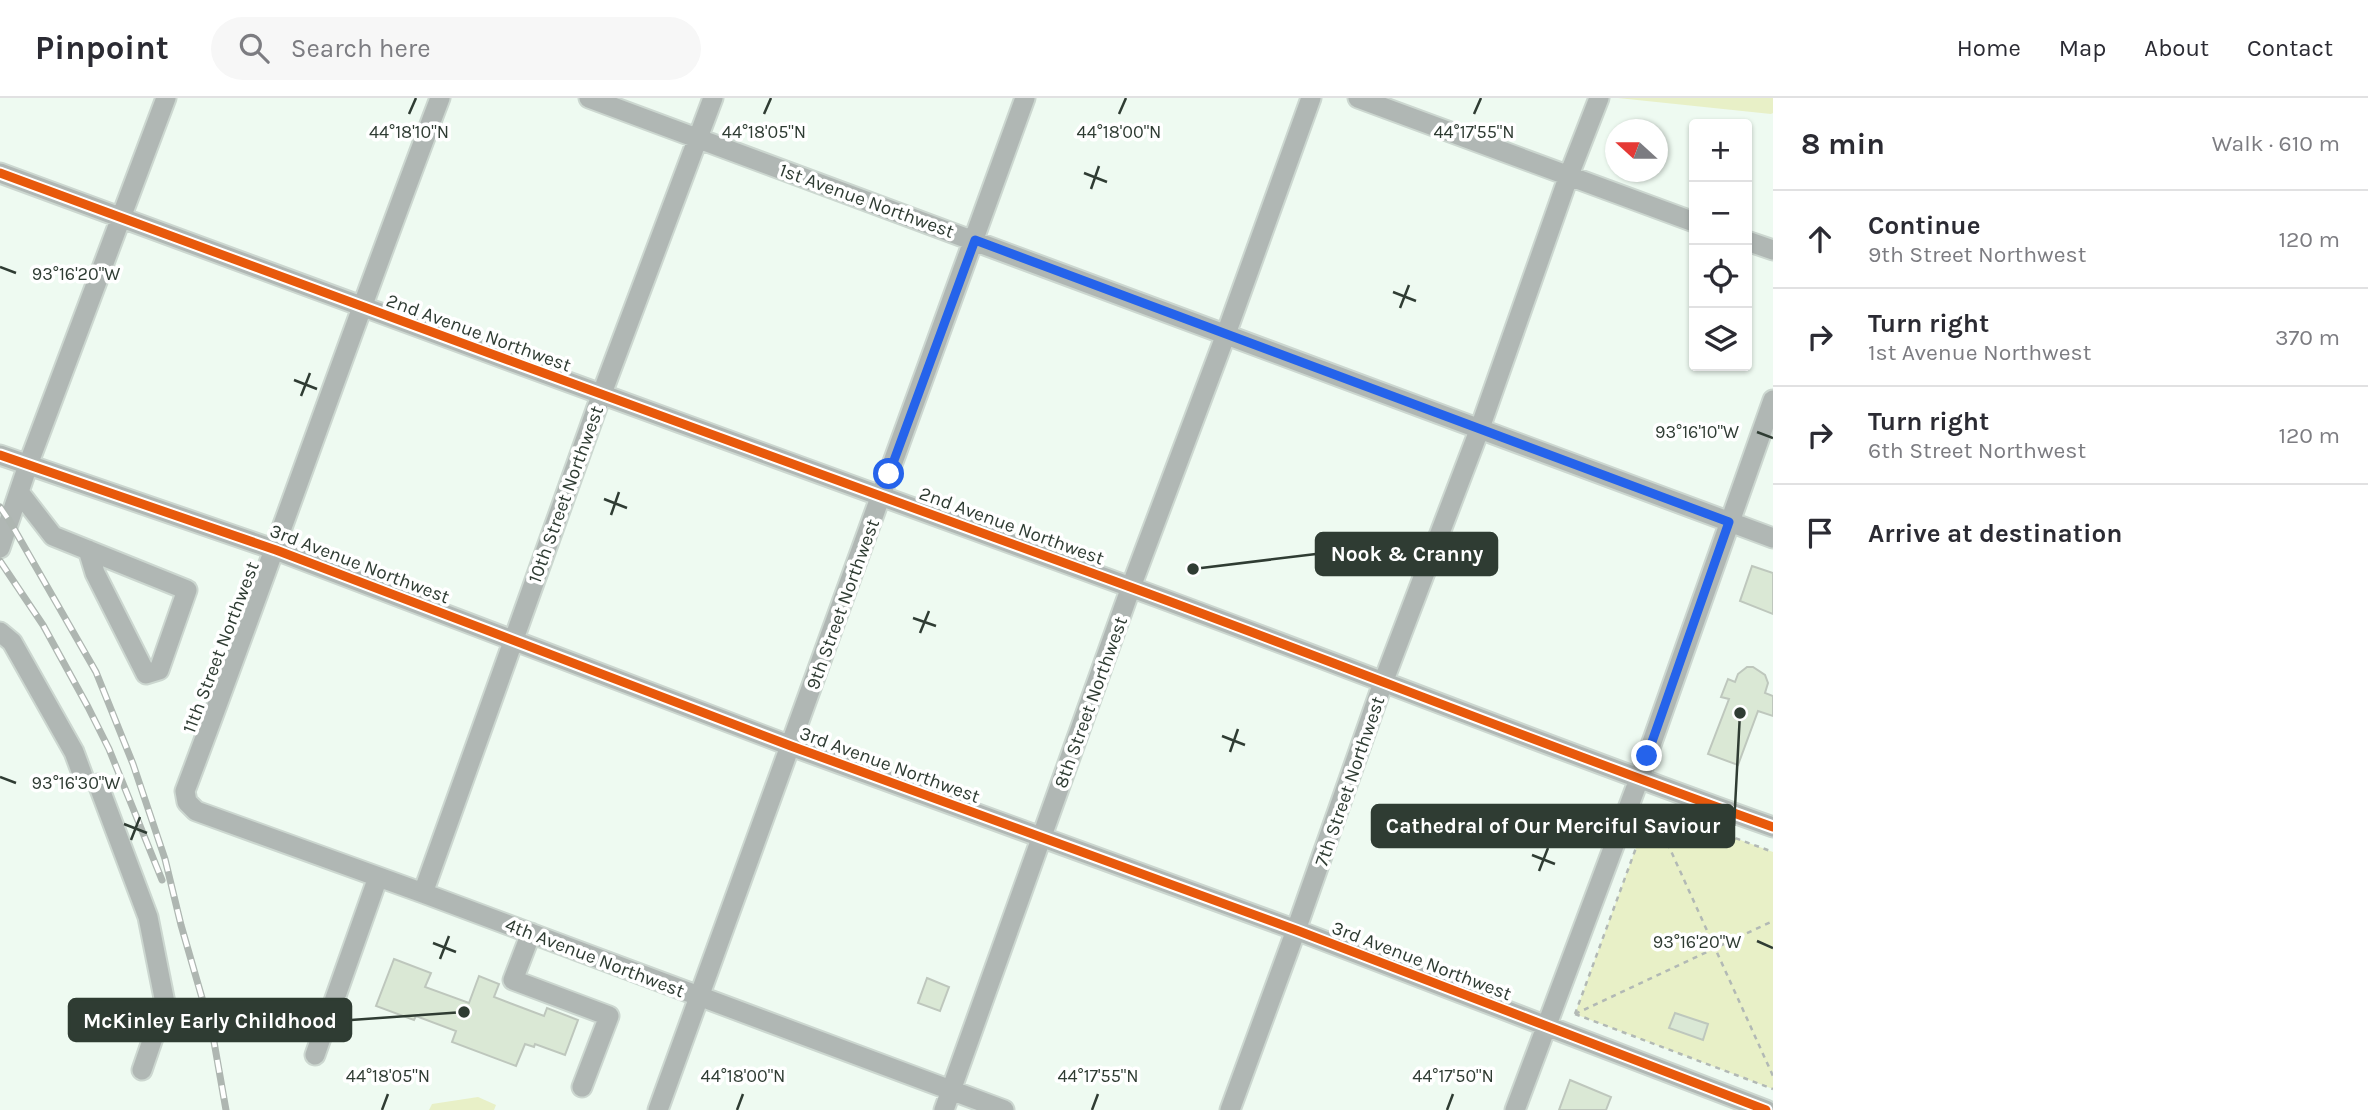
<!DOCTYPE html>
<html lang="en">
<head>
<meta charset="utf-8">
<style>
  :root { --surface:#fff; --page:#f7f7f7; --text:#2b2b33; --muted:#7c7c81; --line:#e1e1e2 }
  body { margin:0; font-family:Karla,sans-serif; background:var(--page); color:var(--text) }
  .controls { position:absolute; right:21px; top:21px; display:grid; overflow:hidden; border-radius:7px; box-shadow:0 2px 5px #0004 }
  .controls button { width:63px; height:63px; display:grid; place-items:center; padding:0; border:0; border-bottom:2px solid var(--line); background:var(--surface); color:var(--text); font:35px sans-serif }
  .compass { position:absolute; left:1605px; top:21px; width:63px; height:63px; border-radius:50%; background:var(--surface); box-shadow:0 2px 5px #0004; rotate:291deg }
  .stop { position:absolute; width:21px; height:21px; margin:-16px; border:5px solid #2563eb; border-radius:50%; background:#fff }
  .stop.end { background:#2563eb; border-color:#fff; box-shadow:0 2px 7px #0008 }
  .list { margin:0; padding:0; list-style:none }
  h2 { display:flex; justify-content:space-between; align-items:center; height:91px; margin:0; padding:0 28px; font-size:30px }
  h2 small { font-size:23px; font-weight:400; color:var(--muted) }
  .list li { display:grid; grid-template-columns:46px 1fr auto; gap:21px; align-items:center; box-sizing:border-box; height:98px; padding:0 28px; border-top:2px solid var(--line) }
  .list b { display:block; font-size:26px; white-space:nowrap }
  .list p { margin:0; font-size:23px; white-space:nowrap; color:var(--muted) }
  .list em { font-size:23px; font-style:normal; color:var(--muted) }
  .icon { flex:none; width:38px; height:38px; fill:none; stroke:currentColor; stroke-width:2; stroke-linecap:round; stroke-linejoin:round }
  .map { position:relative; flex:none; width:1773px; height:1012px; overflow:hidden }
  header { display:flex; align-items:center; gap:42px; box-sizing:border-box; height:98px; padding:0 35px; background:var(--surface); border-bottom:2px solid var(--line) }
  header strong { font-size:33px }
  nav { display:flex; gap:38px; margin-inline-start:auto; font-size:24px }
  .search { width:490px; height:63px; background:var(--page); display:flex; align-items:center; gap:18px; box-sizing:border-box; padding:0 24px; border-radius:38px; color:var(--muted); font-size:26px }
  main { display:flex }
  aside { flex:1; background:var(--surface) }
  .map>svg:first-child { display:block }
  .green { fill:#e8f0c7 }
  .building { fill:#dae8d5; stroke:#bec7bd; stroke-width:2 }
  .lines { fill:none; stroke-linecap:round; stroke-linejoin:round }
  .minor-casing { stroke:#ccd7d0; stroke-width:23 }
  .path { stroke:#b2b9b5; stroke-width:2.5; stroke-dasharray:5 5; stroke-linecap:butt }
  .minor { stroke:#b0b7b4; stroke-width:19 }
  .rail-casing { stroke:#aeb6b1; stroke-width:7 }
  .rail { stroke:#fff; stroke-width:4.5; stroke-dasharray:13; stroke-linecap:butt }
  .cycleway-casing { stroke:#fff; stroke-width:13 }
  .cycleway { stroke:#e8590c; stroke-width:9 }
  .route { stroke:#2563eb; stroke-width:9 }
  .ticks { fill:none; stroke:#2f3c33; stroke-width:2.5 }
  .labels { text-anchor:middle; stroke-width:7; stroke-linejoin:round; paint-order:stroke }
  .street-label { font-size:19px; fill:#2f3c33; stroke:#fff }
  .ticks-label { font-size:18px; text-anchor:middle; fill:#2f3c33; stroke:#fff; stroke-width:7; stroke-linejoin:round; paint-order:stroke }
  .leader { fill:none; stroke:#2f3c33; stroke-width:2.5 }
  .callout-dot { fill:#2f3c33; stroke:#fff; stroke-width:2.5 }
  .callout { fill:#2f3c33; stroke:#2f3c33; stroke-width:2.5 }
  .callout-label { font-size:21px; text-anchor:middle; font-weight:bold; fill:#fff }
</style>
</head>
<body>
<header>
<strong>Pinpoint</strong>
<div class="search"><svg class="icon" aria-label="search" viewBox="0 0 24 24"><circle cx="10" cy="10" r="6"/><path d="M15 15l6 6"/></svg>Search here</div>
<nav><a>Home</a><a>Map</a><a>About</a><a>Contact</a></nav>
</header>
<main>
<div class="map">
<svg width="1773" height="1012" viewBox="0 0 1773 1012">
  <rect width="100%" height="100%" fill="#eefaf1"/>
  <path class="green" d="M1618,0H1773V15L1771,16Z
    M1651,709L1773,754V991L1575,916Z
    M478,999L496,1007L494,1012H429L432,1006Z"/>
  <path class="building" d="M1752,468L1773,475V516L1740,503Z
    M1747,569H1753L1765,577L1768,585L1765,595L1773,598V618L1758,613L1738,667L1708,656L1729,601L1721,599L1728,581L1735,584L1738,576Z
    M394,861L431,875L425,889L469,905L479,878L499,886L494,899L544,918L547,910L578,922L565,957L535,946L534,949L525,946L516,968L452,944L456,933L416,918L414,922L376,908Z
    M927,880L949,889L940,913L918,905Z
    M1675,915L1708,926L1703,942L1669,930Z
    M1570,982L1611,999L1606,1012H1559Z"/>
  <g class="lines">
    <g class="minor-casing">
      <path id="minor" d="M440,0C352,230 272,463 185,693L187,704L196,713L423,795L1004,1012
        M589,0L1773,440
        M1358,0L1694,124
        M0,75C377,216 755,351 1133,490C1346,568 1558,653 1773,729
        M1747,143L1773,152
        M0,357L276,452L791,648L1296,832L1766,1012
        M19,394L53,438L187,492L159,572L146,576L95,475L88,452
        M0,450L28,367L166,0
        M0,534L12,544L74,654L84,681
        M98,686L148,819L165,905L142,972
        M423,795L601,298L713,0
        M531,835L513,882L609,918L582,989
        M315,957L378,779
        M658,1012L1025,0
        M944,1012L1131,489L1226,236L1311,0
        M1230,1012L1296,832L1384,582L1480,330L1569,77L1599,0
        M1515,1012L1639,681L1773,302"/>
    </g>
    <path class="path" d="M1651,709L1773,978
      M1651,709L1773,754
      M1575,916L1651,709
      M1575,916L1773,823
      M1575,916L1773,991"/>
    <use href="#minor" class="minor"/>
    <g class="rail-casing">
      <path id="rail" d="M0,409L9,422L96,574L133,666L165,761L181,827L213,938L226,1012
        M0,463L43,527L88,609L109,651L162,782"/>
    </g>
    <use href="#rail" class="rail"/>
    <g class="cycleway-casing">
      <path id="cycleway" d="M0,75C377,216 755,351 1133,490C1346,568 1558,653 1773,729
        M0,357L276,452L791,648L1296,832L1766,1012"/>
    </g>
    <use href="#cycleway" class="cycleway"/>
  </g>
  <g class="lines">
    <path class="route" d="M889,376L975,142L1729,424L1647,658"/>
  </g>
  <path class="ticks" d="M409,16L416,0M764,16L771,0M1119,16L1126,0M1474,16L1481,0M1084,75L1107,84M1091,91L1099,68M0,169L16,175M1393,194L1416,203M1400,210L1409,187M294,282L317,291M301,298L310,275M1757,334L1773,340M604,401L627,410M611,417L619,394M913,520L936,528M920,535L929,513M1222,638L1245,647M1230,654L1238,631M0,679L16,685M124,726L147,735M131,742L140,719M1532,757L1555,766M1539,773L1548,750M1757,843L1773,850M433,845L456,854M440,861L449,838M382,1012L388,996M737,1012L743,996M1092,1012L1098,996M1447,1012L1453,996"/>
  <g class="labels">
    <g class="street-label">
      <text transform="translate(867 102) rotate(20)" y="7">1st Avenue Northwest</text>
      <text transform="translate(479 234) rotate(20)" y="7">2nd Avenue Northwest</text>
      <text transform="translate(565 396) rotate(-70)" y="7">10th Street Northwest</text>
      <text transform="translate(1012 427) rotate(20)" y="7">2nd Avenue Northwest</text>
      <text transform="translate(360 465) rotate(21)" y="7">3rd Avenue Northwest</text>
      <text transform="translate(842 506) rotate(-70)" y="7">9th Street Northwest</text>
      <text transform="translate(220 549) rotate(-69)" y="7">11th Street Northwest</text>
      <text transform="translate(1090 604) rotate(-70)" y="7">8th Street Northwest</text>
      <text transform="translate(890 666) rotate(20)" y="7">3rd Avenue Northwest</text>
      <text transform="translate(1349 683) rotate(-71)" y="7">7th Street Northwest</text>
      <text transform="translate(595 859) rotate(21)" y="7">4th Avenue Northwest</text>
      <text transform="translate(1422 862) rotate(21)" y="7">3rd Avenue Northwest</text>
    </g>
  </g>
  <g class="ticks-label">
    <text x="409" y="40">44°18'10"N</text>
    <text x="764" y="40">44°18'05"N</text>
    <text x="1119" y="40">44°18'00"N</text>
    <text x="1474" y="40">44°17'55"N</text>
    <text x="76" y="182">93°16'20"W</text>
    <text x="1697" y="340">93°16'10"W</text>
    <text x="76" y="691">93°16'30"W</text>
    <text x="1697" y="850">93°16'20"W</text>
    <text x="388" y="984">44°18'05"N</text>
    <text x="743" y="984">44°18'00"N</text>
    <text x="1098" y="984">44°17'55"N</text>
    <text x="1453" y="984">44°17'50"N</text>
  </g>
  <path class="leader" d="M1193 471L1316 456M1740 615L1734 728M464 914L351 922"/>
  <g class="callout-dot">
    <circle cx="1193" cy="471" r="7"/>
    <circle cx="1740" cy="615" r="7"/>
    <circle cx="464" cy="914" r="7"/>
  </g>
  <g class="callout">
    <rect x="1316" y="435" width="181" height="42" rx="7"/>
    <rect x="1372" y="707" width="362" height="42" rx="7"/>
    <rect x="69" y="901" width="282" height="42" rx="7"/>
  </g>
  <g class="callout-label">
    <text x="1407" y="463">Nook &amp; Cranny</text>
    <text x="1553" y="735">Cathedral of Our Merciful Saviour</text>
    <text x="210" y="930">McKinley Early Childhood</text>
  </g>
</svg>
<div class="controls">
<button>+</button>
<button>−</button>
<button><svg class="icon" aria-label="locate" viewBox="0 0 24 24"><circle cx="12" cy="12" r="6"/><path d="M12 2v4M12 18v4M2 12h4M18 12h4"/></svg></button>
<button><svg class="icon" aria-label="layers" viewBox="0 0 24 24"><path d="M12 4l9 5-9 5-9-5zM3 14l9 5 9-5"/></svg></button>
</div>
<svg class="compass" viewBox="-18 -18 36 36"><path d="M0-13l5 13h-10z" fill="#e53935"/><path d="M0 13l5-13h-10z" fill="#7c7c81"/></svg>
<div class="stop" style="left:889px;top:376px"></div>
<div class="stop end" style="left:1647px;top:658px"></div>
</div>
<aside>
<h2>8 min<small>Walk · 610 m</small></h2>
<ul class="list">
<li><svg class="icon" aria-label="ahead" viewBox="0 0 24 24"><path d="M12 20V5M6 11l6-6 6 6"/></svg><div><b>Continue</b><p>9th Street Northwest</p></div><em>120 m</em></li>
<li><svg class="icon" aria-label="right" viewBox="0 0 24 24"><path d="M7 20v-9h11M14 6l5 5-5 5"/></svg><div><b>Turn right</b><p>1st Avenue Northwest</p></div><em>370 m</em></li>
<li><svg class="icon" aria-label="right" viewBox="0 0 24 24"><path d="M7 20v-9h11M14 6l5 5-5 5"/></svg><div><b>Turn right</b><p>6th Street Northwest</p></div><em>120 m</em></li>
<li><svg class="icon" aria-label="arrive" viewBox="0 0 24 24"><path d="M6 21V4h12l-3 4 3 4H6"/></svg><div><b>Arrive at destination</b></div></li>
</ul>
</aside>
</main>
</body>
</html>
